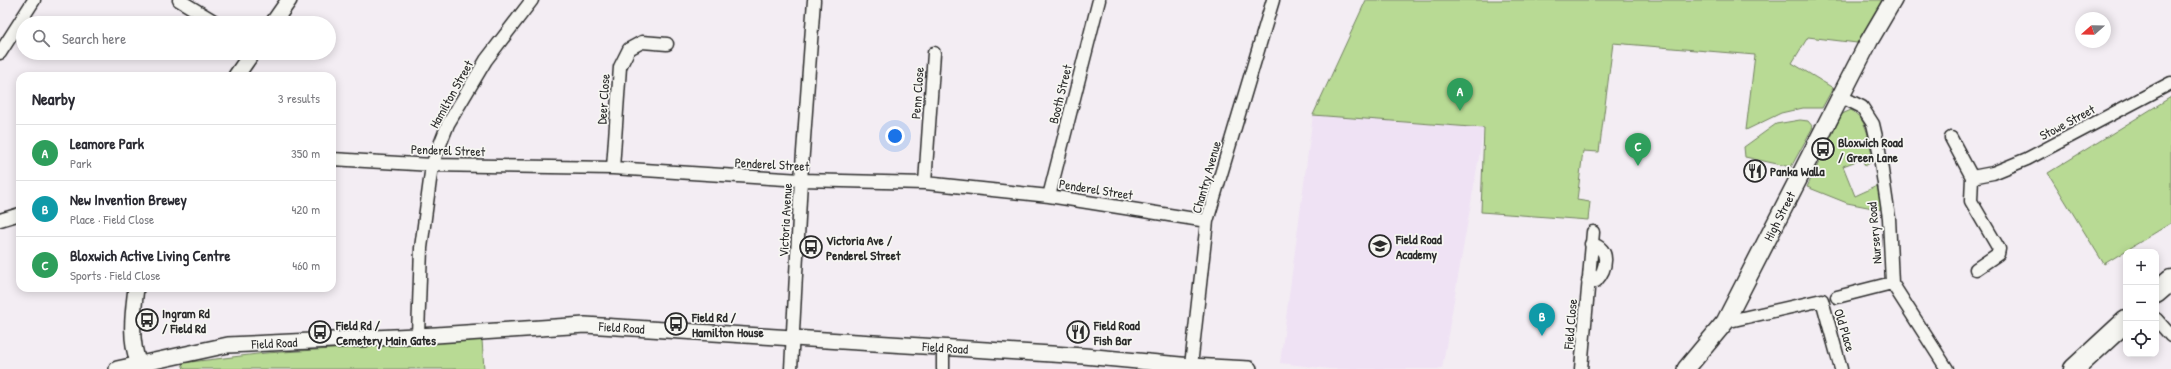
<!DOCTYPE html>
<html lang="en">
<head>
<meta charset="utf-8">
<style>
  :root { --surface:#fff; --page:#f2f2f3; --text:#2b2b33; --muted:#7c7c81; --line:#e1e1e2; --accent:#ea580c }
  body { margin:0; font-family:"Patrick Hand",sans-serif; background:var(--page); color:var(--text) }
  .controls { position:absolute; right:12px; bottom:12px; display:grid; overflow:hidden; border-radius:8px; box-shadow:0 2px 10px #0003 }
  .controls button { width:36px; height:36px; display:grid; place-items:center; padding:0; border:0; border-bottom:1px solid var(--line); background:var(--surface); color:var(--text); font:20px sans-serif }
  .compass { position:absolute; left:2075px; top:12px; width:36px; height:36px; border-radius:50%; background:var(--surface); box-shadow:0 2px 10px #0003; rotate:250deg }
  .you { position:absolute; left:895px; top:136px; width:14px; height:14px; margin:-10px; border:3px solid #fff; border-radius:50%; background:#1a73e8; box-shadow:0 0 0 6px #1a73e833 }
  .badge { display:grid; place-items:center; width:26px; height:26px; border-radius:50%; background:var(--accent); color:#fff; font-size:13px; font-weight:700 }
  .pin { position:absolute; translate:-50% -33px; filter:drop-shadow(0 1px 2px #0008) }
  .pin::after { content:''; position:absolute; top:21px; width:14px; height:12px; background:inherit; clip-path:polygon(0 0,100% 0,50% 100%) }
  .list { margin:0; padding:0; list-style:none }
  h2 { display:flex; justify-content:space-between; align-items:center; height:52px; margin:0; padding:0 16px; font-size:17px }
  h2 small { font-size:13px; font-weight:400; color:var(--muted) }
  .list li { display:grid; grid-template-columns:26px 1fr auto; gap:12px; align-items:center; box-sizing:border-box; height:56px; padding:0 16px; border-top:1px solid var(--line) }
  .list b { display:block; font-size:15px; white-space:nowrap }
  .list p { margin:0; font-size:13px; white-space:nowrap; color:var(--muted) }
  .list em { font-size:13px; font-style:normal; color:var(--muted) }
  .icon { flex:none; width:22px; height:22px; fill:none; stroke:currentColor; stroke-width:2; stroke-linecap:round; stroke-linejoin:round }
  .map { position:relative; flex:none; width:2171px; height:369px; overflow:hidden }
  .search { position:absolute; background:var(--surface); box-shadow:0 2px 10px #0003; left:16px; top:16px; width:320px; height:44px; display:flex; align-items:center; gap:10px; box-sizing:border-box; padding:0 14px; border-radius:22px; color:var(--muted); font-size:15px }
  .panel { position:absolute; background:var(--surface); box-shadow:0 2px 10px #0003; left:16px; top:72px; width:320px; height:220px; border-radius:12px }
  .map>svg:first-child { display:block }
  .built { fill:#efe2f4 }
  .green { fill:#b8da94; stroke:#728260 }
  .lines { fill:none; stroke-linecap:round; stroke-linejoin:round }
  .minor-casing { stroke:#2b2b2b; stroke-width:15 }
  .tertiary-casing { stroke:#2b2b2b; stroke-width:18 }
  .secondary-casing { stroke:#2b2b2b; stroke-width:20 }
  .trunk-casing { stroke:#2b2b2b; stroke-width:23 }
  .minor { stroke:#f6f6f2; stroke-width:12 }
  .tertiary { stroke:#f6f6f2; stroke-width:15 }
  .secondary { stroke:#f6f6f2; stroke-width:17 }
  .trunk { stroke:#f6f6f2; stroke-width:20 }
  .labels { text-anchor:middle; stroke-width:3.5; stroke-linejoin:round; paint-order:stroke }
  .street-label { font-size:13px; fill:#2b2b2b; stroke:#f6f6f2 }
  .poi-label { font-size:13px; font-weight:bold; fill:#2b2b2b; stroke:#f6f6f2; text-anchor:start }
</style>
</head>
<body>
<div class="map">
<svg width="2171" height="369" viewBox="0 0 2171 369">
  <rect width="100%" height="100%" fill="#f3edf3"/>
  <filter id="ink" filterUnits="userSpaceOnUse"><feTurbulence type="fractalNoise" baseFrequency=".025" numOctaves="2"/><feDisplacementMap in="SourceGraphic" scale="8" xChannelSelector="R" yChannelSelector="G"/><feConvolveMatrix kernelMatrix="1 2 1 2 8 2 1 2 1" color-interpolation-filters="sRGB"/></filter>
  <g filter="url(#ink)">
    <path class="built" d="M1313,115L1484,128L1442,369H1330L1280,363Z"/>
    <path class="green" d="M1366,0H1883L1857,43L1808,37L1792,63L1833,88L1822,108H1803L1781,113L1746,130L1755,55L1613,43L1599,152L1583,151L1577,200L1590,202L1588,220L1481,212L1484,128L1313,115Z
      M2171,97V223L2104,264L2048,173Z
      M1851,110C1869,121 1869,142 1873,161L1865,166L1862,159L1843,166L1855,196L1877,186L1883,210L1847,203L1807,187L1842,114Z
      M1800,120L1808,121L1813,127L1791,167L1745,157L1744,147L1776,124Z
      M482,340L484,369H184L182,363L266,353Z"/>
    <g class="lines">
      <g class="minor-casing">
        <path id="minor" d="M179,0L217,23
          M0,53L34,0
          M1840,96L1862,107L1873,124L1879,150L1889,218L1892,283L1947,369
          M1951,138L1972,177L1971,201L1999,249L1998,254L1976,269
          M332,159L432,165L613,168L801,180L925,183L1049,196L1207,221
          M613,168L620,67L629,49L642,42L667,44
          M1972,177L1993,173L2027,159L2171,83
          M925,183L934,53
          M1049,196L1099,0
          M0,220L20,214
          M1588,281H1596C1606,270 1612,248 1591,244
          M1837,297L1892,283
          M2156,319L2171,336
          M1725,322L1822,300L1841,369
          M418,335L421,248L432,165L448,124L486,60L532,0
          M1191,366L1207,221L1273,0
          M791,369L801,180L814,0
          M943,369V348
          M1581,369L1593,232"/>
      </g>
      <g class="tertiary-casing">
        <g id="tertiary">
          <path d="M273,23L289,0"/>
          <path d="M236,76L252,53"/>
          <path d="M136,288C133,313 129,340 139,364"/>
          <path id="s1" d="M117,369L228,345L436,335L585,325L1084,356L1191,366L1249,369"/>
        </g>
      </g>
      <g class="secondary-casing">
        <g id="secondary">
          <path id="s2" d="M1686,369L1725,322L1869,41L1893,0"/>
        </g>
      </g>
      <g class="trunk-casing">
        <path id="trunk" d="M2156,293L2171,280
          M2074,369L2126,321"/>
      </g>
      <use href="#minor" class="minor"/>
      <use href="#tertiary" class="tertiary"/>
      <use href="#secondary" class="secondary"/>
      <use href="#trunk" class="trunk"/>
    </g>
  </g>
  <defs>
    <g id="bus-ring" transform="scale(1.15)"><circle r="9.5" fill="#f6f6f2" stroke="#2b2b2b" stroke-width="1.5"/><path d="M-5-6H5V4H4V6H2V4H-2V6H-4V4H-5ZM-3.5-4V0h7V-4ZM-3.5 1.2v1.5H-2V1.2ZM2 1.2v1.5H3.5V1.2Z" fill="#2b2b2b"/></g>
    <g id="restaurant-ring" transform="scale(1.15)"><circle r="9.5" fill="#f6f6f2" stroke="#2b2b2b" stroke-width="1.5"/><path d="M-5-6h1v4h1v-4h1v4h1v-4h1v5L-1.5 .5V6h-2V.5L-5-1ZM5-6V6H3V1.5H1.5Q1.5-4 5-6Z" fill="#2b2b2b"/></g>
    <g id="school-ring" transform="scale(1.15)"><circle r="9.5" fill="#f6f6f2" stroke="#2b2b2b" stroke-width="1.5"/><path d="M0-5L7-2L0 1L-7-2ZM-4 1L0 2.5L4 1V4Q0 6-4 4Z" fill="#2b2b2b"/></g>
  </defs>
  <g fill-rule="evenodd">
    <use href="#bus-ring" x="1823" y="149"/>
    <use href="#restaurant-ring" x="1755" y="171"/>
    <use href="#school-ring" x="1380" y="246"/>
    <use href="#bus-ring" x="811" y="247"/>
    <use href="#bus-ring" x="147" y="320"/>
    <use href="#bus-ring" x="676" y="324"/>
    <use href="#bus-ring" x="320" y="332"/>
    <use href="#restaurant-ring" x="1078" y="332"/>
  </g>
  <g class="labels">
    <g class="street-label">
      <text transform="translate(917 93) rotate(-86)" y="5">Penn Close</text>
      <text transform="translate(451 94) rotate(-61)" y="5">Hamilton Street</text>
      <text transform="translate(1060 94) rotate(-76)" y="5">Booth Street</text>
      <text transform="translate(603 99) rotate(-86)" y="5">Deer Close</text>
      <text transform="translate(2067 122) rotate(-28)" y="5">Stowe Street</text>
      <text transform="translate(448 150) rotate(2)" y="5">Penderel Street</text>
      <text transform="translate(772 164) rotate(3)" y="5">Penderel Street</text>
      <text transform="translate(1206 177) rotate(-74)" y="5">Chantry Avenue</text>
      <text transform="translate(1096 189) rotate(9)" y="5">Penderel Street</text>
      <text dy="5" stroke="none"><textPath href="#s2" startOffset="180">High Street</textPath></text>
      <text transform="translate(785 220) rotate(-87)" y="5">Victoria Avenue</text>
      <text transform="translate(1874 233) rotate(-95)" y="5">Nursery Road</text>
      <text transform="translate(1570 324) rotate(-85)" y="5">Field Close</text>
      <text dy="5" stroke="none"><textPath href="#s1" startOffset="508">Field Road</textPath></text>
      <text transform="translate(1845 330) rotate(73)" y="5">Old Place</text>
      <text dy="5" stroke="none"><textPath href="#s1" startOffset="160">Field Road</textPath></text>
      <text dy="5" stroke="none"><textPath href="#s1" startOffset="832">Field Road</textPath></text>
    </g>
    <g class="poi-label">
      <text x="1838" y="147">Bloxwich Road<tspan x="1838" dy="15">/ Green Lane</tspan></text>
      <text x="1770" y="176">Panka Walla</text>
      <text x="1396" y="244">Field Road<tspan x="1396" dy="15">Academy</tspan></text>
      <text x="826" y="245">Victoria Ave /<tspan x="826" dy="15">Penderel Street</tspan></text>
      <text x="162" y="318">Ingram Rd<tspan x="162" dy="15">/ Field Rd</tspan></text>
      <text x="692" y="322">Field Rd /<tspan x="692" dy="15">Hamilton House</tspan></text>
      <text x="336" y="330">Field Rd /<tspan x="336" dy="15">Cemetery Main Gates</tspan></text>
      <text x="1094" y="330">Field Road<tspan x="1094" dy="15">Fish Bar</tspan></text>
    </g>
  </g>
</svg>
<div class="controls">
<button>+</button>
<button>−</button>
<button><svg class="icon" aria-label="locate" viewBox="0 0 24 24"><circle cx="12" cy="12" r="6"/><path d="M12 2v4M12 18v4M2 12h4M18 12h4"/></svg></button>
</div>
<svg class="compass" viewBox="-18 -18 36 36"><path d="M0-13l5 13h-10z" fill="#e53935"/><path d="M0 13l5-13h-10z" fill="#7c7c81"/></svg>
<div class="you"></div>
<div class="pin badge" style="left:1460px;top:111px;background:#2e9e5b">A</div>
<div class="pin badge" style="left:1542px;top:336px;background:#0f9aa8">B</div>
<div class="pin badge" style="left:1638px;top:166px;background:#2e9e5b">C</div>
<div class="search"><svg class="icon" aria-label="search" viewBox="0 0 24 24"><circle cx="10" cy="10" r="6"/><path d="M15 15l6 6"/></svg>Search here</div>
<section class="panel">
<h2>Nearby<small>3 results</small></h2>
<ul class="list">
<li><span class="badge" style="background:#2e9e5b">A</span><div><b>Leamore Park</b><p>Park</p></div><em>350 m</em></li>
<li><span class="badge" style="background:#0f9aa8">B</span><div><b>New Invention Brewey</b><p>Place · Field Close</p></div><em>420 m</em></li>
<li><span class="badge" style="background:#2e9e5b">C</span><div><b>Bloxwich Active Living Centre</b><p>Sports · Field Close</p></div><em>460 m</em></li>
</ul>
</section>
</div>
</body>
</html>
